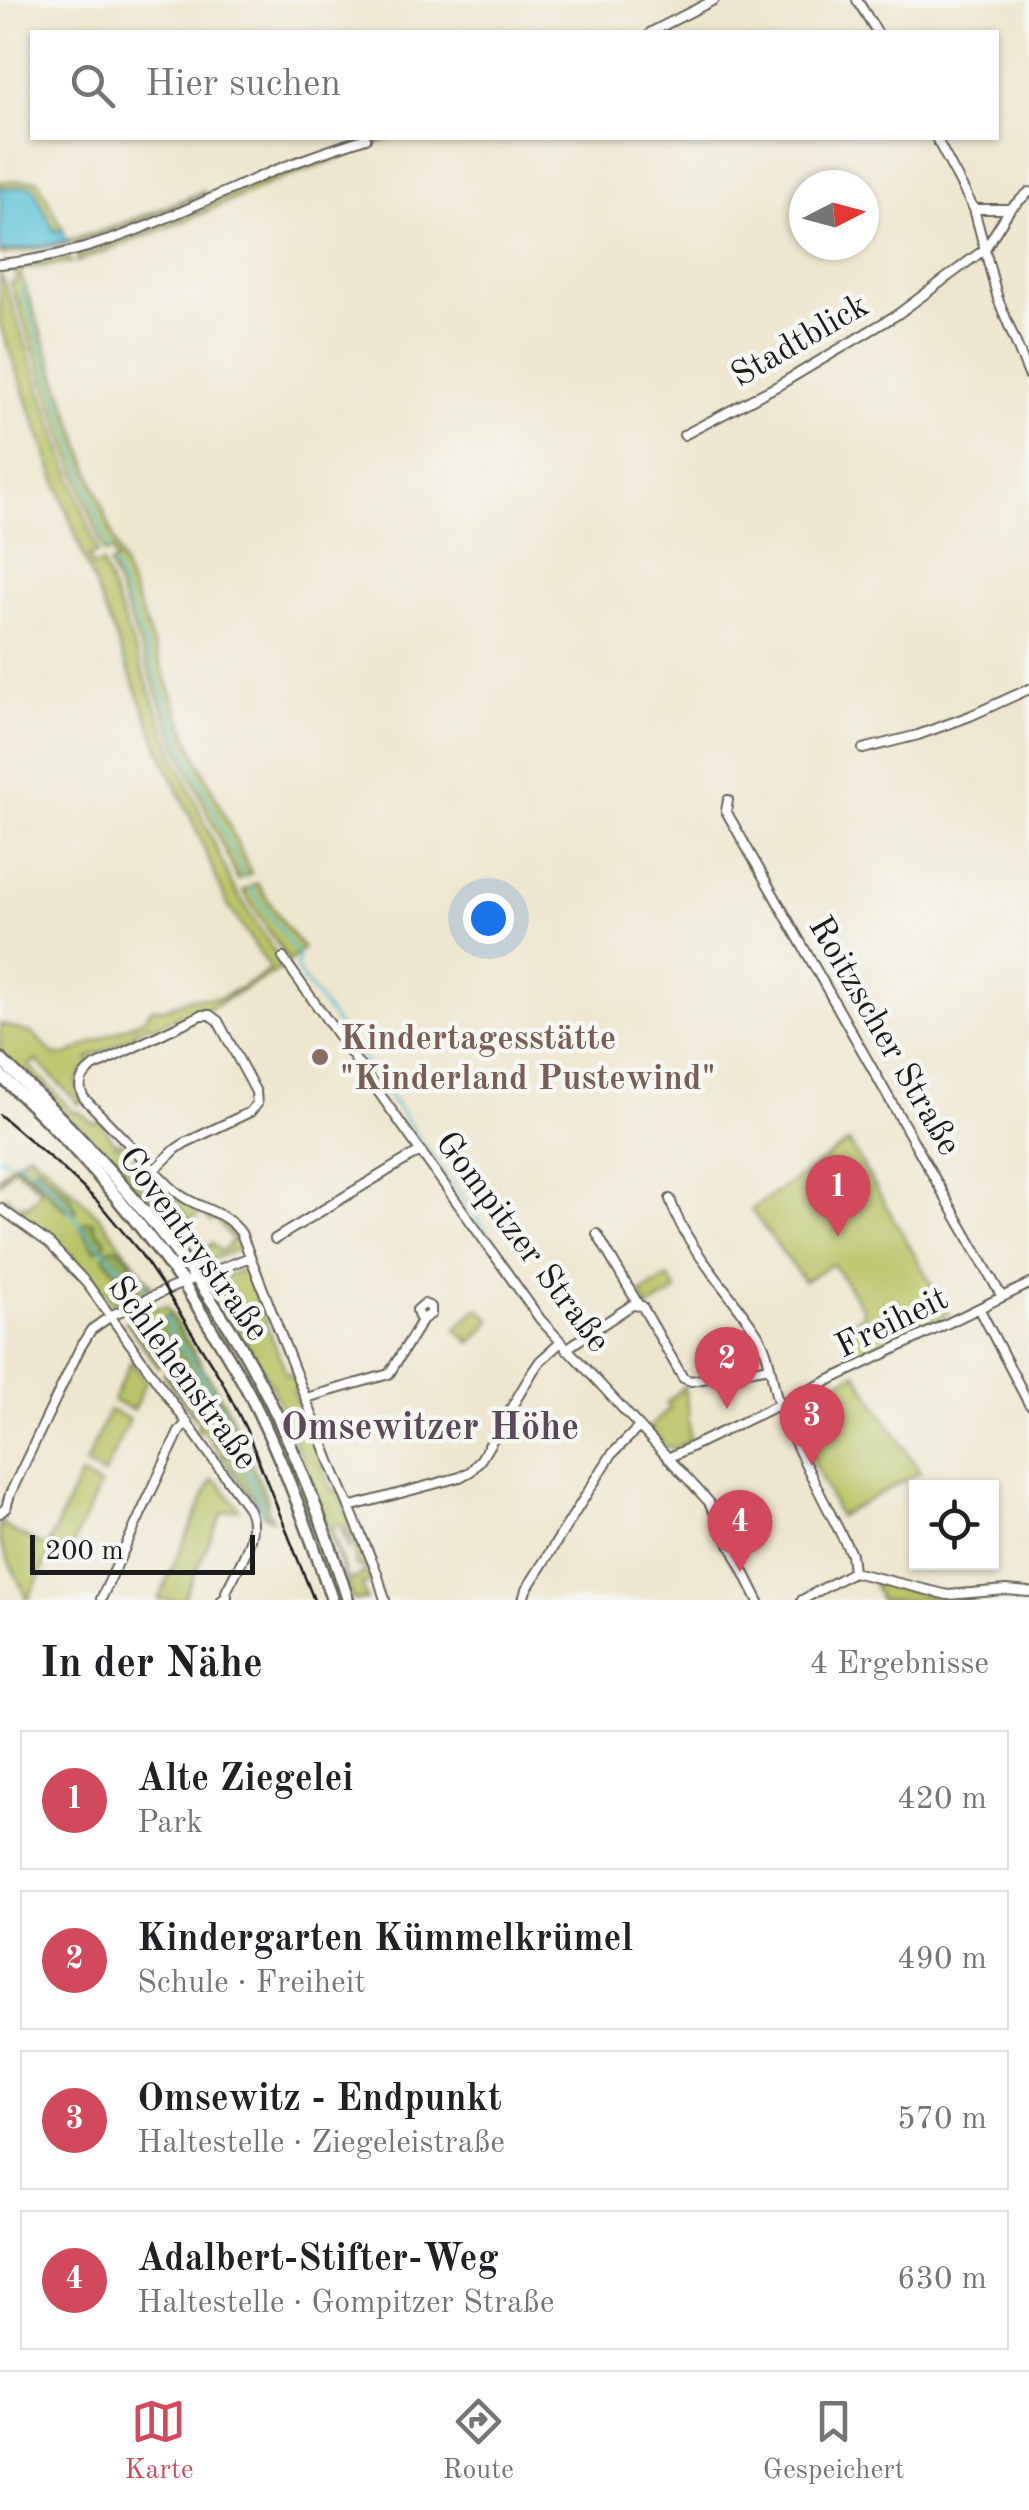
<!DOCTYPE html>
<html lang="de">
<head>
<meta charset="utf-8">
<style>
  :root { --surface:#fff; --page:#f6f6f6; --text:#202124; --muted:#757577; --line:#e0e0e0; --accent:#d1495b }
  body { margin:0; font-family:"Old Standard TT",serif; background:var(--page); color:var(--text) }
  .controls { position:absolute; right:30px; bottom:30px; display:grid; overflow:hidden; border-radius:0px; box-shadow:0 2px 8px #0004 }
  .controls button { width:90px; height:90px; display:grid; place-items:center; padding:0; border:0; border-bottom:2px solid var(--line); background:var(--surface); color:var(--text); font:50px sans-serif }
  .compass { position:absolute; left:789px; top:170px; width:90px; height:90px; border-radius:50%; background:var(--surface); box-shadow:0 2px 8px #0004; rotate:84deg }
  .scale { position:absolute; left:30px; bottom:25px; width:225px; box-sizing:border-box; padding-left:10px; border:5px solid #1c1c1c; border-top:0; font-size:28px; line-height:35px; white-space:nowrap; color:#1c1c1c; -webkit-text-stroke:8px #f6f6f2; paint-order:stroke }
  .you { position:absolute; left:488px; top:918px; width:35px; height:35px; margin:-25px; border:8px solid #fff; border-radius:50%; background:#1a73e8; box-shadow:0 0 0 15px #1a73e833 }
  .badge { display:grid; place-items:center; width:65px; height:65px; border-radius:50%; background:var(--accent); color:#fff; font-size:32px; font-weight:700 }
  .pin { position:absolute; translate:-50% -82px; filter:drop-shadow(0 2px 5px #0008) }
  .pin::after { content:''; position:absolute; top:52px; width:35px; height:30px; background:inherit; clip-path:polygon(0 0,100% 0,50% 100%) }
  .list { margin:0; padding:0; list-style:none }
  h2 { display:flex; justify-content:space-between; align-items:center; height:130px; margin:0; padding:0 40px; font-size:42px }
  h2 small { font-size:32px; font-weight:400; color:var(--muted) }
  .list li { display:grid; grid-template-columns:65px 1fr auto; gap:30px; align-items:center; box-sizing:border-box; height:140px; margin:0 20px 20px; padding:0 20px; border:2px solid var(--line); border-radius:0px }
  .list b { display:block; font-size:38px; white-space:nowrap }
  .list p { margin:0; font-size:32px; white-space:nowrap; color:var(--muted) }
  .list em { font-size:32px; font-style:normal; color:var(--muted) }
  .icon { flex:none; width:55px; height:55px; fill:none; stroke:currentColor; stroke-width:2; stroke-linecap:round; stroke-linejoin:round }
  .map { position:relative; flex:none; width:1029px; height:1600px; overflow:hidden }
  .search { position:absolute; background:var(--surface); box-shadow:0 2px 8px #0004; left:30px; right:30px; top:30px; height:110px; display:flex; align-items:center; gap:25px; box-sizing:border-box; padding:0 35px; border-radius:0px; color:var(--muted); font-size:38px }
  .sheet { height:770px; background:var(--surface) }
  nav { display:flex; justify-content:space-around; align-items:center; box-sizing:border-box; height:140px; border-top:2px solid var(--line); background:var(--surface); font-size:28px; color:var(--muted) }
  nav a { display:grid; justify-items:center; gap:5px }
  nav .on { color:var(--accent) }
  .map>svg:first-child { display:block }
  .green { fill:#b9c567; stroke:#6a7042; stroke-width:2.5 }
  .forest { fill:#92aa5c; stroke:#57633c; stroke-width:2.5 }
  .water { fill:#59c1d6; stroke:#3a6e79; stroke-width:2.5 }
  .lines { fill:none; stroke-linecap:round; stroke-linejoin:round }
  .stream { stroke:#59c1d6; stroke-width:2.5 }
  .minor-casing { stroke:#66635a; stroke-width:12 }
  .major-casing { stroke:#66635a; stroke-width:15 }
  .highway-casing { stroke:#66635a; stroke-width:16 }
  .minor { stroke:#fff; stroke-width:8 }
  .major { stroke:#fff; stroke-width:10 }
  .highway { stroke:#fff; stroke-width:11 }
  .tram { stroke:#1c1c1c; stroke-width:2.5 }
  .education-dot { fill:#8d6e63; stroke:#f6f6f2; stroke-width:4 }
  .labels { text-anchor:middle; stroke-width:9; stroke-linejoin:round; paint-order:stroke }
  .street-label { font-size:35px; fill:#1c1c1c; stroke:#f6f6f2 }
  .education-label { font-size:35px; font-weight:bold; fill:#785e54; stroke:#f6f6f2; text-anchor:start }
  .neighbourhood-label { font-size:38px; font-weight:bold; fill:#5b4859; stroke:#f6f6f2 }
</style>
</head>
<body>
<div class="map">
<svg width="1029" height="1600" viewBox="0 0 1029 1600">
  <rect width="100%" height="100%" fill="#f6f6f2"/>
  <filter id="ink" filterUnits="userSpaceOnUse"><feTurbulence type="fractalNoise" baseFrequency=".01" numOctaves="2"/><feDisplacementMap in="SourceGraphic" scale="20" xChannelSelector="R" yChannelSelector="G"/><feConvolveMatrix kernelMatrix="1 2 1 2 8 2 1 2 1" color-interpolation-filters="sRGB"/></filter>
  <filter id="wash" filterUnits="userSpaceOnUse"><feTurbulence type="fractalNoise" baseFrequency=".0048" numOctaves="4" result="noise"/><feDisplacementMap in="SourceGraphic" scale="40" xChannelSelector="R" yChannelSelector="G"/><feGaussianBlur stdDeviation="2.25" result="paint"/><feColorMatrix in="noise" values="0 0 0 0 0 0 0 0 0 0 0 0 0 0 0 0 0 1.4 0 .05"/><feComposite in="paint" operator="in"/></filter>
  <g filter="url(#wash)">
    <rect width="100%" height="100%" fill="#eee6ce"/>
    <path class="green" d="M377,138H392L266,185L187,220L77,262V256L81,255L185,215L263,179Z
      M38,180L62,228L55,233L33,186L0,188V182Z
      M204,191V194L133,224L78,242L0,255V253C77,244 133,221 204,191Z
      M69,258L71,263L22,269L21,275L121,560L190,742L251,873L238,880L174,738L109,564L116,561L112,551L104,553L18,305L20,304L19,301H16L10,283L17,280L14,270H9L11,266Z
      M0,271L98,553L89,556L92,566L102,563L169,741L232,885L284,967L204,1011L198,1013L195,1008L152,1028L149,1024L134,1032L136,1035L88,1058L91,1064L81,1072L76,1084L83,1101L79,1104L36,1060L29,1066L75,1113L78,1111L93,1123L102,1122L116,1145L121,1141L127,1148L119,1159L198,1256L212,1243L221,1252L233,1241L216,1219L211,1222L205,1215L207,1213L224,1220L235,1229L231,1232L238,1242L239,1249L208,1261L200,1259L182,1250L128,1182L82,1130L0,1052V1024L34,1034L54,1055H67L145,1018L152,1008H167L191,998H220L260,977L270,968L227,904L196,829L166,764L88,569L0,325Z
      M257,883L286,927L303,948L289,962L243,891Z
      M849,1142L949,1314L856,1360L841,1329L863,1315L862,1307L833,1264L804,1281L751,1210Z
      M29,1152L40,1163L42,1162L101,1218L151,1285L148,1289L138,1291L135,1284L113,1267L134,1294L122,1301L112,1303L92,1277L48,1231L43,1234L4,1205L6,1197L19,1208L23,1204L27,1207L41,1191L14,1166L0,1182V1177L13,1162L42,1189L44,1188L67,1211L75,1213L70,1196L37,1167L32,1171L40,1183L16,1162Z
      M133,1155L174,1195L199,1209V1214L191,1221L163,1187L160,1189L143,1166L141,1167Z
      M245,1269L250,1271L253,1278L249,1280L287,1375L292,1374L298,1389L293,1391L312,1440H315L318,1446L315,1448L332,1492L338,1490L351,1522L347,1524L349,1550L340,1524L331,1527L347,1579H357L363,1572L370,1574L373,1581L362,1585L367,1600H353L312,1484L271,1384L220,1299L222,1281L228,1275Z
      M668,1277L677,1291L648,1308L640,1294Z
      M167,1306L171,1314L157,1323L149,1321L146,1323L142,1318L132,1326L160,1366L158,1367L126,1322L128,1318L153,1308Z
      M206,1306L278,1428L307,1495L343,1600H338L286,1460L245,1376L204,1308Z
      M479,1308L491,1319L486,1328L471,1343L456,1330L463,1320Z
      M131,1361L146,1382L133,1410L113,1401Z
      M165,1372L193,1412L199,1408L191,1397L196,1393L213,1402L222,1436L215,1437L217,1446L229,1444L230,1449L221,1456L203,1430L199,1432L196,1428L200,1425L163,1374Z
      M856,1373L920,1472L839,1516L787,1407Z
      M684,1386L688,1409L690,1440L673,1449L667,1447L649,1428L670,1408L666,1403Z
      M109,1410L129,1419L104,1475L85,1465Z
      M80,1476L100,1485L69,1553L49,1544Z
      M212,1479L220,1484L239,1509L222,1513L183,1600H158Z
      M0,1520L10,1530L52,1549L28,1600L0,1543Z
      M353,1526L372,1569L356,1566L351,1527Z
      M872,1581L949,1600H880Z"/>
    <path class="forest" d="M37,1166L70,1196L76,1210L75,1213C57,1207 42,1187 32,1171Z
      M90,1221H93L97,1231L106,1240L103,1248L95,1250L81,1228L83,1223Z
      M119,1247L129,1259L138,1277L135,1284L138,1291L134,1294C127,1279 111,1271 104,1256L108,1249Z
      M171,1314L229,1411L268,1501L267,1506L272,1519L263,1515L254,1498L246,1491L221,1456L230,1449L228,1436H222L213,1402L196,1393L146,1323L149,1321L157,1322Z"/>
    <path class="water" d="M33,186L55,232L62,228L68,242L0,252V188Z"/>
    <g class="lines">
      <path class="stream" d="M21,288L109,550
        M114,565L182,743L244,876
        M250,888L298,955L297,970L350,1042
        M359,1054L420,1139
        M423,1144L446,1176
        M0,1157L7,1160
        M16,1160L33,1169L58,1194L86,1233L128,1276L143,1281L147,1287
        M449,1180L472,1212
        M476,1217L498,1248
        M501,1253L550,1323
        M166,1317L173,1341L185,1351L199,1370L219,1407L232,1435V1443L246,1467L262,1510"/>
    </g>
  </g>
  <g filter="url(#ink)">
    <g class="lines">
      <g class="minor-casing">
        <path id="minor" d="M857,0L877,32
          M651,32L714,0
          M936,138L974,209L998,299L1029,375
          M974,209H1009
          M0,264C98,255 169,216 257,178C292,162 330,150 366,138
          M684,435L779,385L898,314L985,249L1010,209L1029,192
          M863,749L918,735L970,716L1029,689
          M728,800L726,811L1002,1297
          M283,958L540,1319L709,1502L758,1600
          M201,1015H210L218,1021L256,1092L257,1104L250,1112L185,1143L176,1149L154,1170L84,1098C76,1085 82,1075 93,1067Z
          M154,1170C164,1180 173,1191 185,1198C205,1210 227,1213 241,1233L332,1466L377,1573L385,1600
          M670,1199C686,1249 730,1291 758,1335C772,1357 771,1384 780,1408C800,1458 827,1506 851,1554L853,1572
          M0,1208L50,1244L88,1285L248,1508C262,1534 237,1568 226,1592L227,1597L222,1600
          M597,1234L638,1304
          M275,1239L420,1151
          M979,1308L1029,1404
          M566,1349L632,1305L642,1306L683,1378L691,1381L770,1367
          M306,1398L389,1374L423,1319L431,1314V1307L424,1304L417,1310L419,1317L423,1319
          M668,1458L1029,1284
          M349,1507L460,1477L471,1471L481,1459L533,1371L540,1361L560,1343
          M0,1513L6,1508L10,1494L80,1348L91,1330L112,1315L171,1288L250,1257
          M101,1599L179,1432L187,1422
          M523,1600L526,1590L612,1454L639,1427
          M802,1600L853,1572L948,1595L1006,1590L1029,1592"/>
      </g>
      <g class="major-casing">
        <path id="major" d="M196,1278C211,1300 226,1321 239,1343C286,1424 320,1511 348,1600
          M183,1283C206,1321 231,1358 251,1397C284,1463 309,1530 332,1600"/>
      </g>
      <g class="highway-casing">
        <path id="highway" d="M0,1059C72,1127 138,1198 196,1278
          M0,1075C69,1137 129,1208 183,1283"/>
      </g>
      <use href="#minor" class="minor"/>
      <use href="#major" class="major"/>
      <use href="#highway" class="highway"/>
      <path class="tram" d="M0,1115L61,1167L98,1202L138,1250L166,1291L222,1381L246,1429L314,1600"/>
    </g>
  </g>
  <circle class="education-dot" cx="320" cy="1057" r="10"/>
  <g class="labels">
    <g class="street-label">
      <text transform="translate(799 339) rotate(-30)" y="12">Stadtblick</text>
      <text transform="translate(886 1035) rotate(60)" y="12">Roitzscher Straße</text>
      <text transform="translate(524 1241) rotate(53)" y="12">Gompitzer Straße</text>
      <text transform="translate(195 1243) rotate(54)" y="12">Coventrystraße</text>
      <text transform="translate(891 1321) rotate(-26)" y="12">Freiheit</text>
      <text transform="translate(184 1372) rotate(54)" y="12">Schlehenstraße</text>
    </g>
    <g class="education-label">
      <text x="340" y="1049">Kindertagesstätte<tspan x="340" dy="40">"Kinderland Pustewind"</tspan></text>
    </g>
    <g class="neighbourhood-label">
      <text x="430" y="1439">Omsewitzer Höhe</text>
    </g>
  </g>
</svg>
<div class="controls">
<button><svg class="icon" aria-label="locate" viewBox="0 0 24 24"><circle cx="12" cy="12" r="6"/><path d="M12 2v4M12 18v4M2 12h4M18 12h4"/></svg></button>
</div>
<svg class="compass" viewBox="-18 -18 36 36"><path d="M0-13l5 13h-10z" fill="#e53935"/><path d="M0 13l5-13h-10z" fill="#757577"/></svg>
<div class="scale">200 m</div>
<div class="you"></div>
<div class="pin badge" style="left:838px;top:1237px">1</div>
<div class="pin badge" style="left:727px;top:1409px">2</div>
<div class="pin badge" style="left:812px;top:1466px">3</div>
<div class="pin badge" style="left:740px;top:1572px">4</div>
<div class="search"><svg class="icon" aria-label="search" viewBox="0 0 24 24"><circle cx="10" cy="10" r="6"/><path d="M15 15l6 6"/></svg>Hier suchen</div>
</div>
<section class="sheet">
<h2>In der Nähe<small>4 Ergebnisse</small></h2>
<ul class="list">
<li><span class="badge">1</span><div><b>Alte Ziegelei</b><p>Park</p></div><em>420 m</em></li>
<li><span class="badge">2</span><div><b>Kindergarten Kümmelkrümel</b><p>Schule · Freiheit</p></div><em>490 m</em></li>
<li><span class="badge">3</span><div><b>Omsewitz - Endpunkt</b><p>Haltestelle · Ziegeleistraße</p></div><em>570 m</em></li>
<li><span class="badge">4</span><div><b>Adalbert-Stifter-Weg</b><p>Haltestelle · Gompitzer Straße</p></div><em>630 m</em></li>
</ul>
</section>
<nav>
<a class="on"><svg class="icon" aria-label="map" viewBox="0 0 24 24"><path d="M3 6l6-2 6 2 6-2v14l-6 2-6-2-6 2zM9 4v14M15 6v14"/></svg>Karte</a>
<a><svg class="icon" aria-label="directions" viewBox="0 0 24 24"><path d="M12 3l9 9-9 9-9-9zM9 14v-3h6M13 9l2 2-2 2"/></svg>Route</a>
<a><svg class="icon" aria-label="saved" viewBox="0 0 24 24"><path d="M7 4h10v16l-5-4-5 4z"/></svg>Gespeichert</a>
</nav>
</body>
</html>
